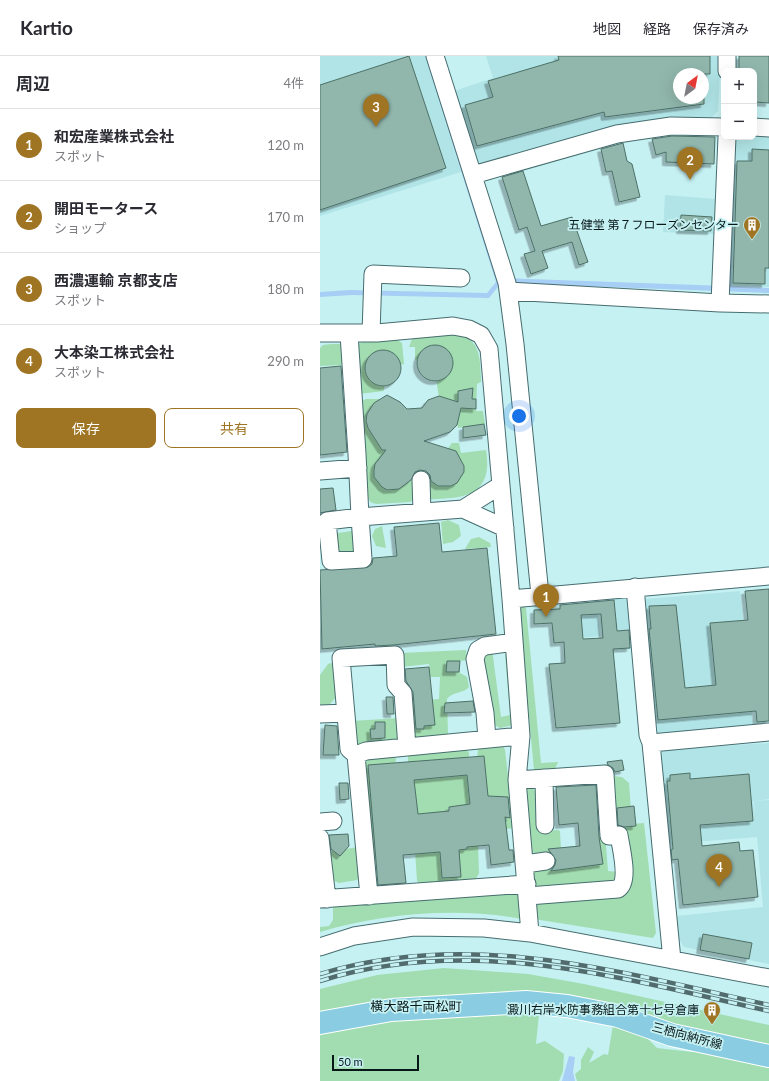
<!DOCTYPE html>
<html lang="ja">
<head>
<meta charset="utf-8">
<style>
  :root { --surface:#fff; --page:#f2f2f3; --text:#2b2b33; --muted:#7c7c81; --line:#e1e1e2; --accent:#9f7423 }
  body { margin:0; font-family:Lato,"Noto Sans JP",sans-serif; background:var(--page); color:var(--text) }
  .controls { position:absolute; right:12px; top:12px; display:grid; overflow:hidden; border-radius:8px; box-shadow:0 4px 16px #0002 }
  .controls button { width:36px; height:36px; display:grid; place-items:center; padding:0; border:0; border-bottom:1px solid var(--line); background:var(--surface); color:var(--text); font:20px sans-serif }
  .compass { position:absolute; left:353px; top:12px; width:36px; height:36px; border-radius:50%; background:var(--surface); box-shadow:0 4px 16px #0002; rotate:32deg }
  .scale { position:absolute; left:12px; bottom:10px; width:87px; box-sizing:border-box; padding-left:4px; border:2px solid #081819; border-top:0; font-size:11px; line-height:14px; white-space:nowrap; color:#081819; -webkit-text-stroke:3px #c6f1f3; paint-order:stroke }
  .you { position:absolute; left:199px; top:360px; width:14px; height:14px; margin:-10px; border:3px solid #fff; border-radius:50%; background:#1a73e8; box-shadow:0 0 0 6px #1a73e833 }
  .badge { display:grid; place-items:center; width:26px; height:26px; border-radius:50%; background:var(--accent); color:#fff; font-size:13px; font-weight:700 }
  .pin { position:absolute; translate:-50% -33px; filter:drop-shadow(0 1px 2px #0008) }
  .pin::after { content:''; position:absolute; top:21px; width:14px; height:12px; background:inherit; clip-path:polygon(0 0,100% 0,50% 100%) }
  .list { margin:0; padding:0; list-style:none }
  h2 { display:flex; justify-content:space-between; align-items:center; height:52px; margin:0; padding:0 16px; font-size:17px }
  h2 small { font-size:13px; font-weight:400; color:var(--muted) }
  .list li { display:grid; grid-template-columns:26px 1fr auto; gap:12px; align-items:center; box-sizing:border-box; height:72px; padding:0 16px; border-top:1px solid var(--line) }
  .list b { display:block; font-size:15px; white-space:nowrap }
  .list p { margin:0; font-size:13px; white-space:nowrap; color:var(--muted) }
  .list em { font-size:13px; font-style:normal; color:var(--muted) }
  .actions { display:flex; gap:8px; padding:12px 16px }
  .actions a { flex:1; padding:9px 0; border:1px solid var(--accent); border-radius:8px; text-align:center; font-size:14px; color:var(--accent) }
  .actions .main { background:var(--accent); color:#fff }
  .map { position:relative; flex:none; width:449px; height:1025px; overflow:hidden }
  header { display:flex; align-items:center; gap:24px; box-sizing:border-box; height:56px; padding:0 20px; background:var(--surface); border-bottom:1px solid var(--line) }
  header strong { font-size:19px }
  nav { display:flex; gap:22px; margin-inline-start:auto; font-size:14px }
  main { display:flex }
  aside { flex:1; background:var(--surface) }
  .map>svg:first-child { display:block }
  .built { fill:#b0e4e6; fill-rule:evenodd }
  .green { fill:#a1ddb0 }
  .water { fill:#a7cef5 }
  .building { fill:#91b7ac; stroke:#4d7067; fill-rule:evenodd; filter:url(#shadow) }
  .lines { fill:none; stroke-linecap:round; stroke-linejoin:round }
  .minor-casing { stroke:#466d6f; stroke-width:19 }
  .major-casing { stroke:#fff; stroke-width:24 }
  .minor { stroke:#fff; stroke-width:17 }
  .major { stroke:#8acde3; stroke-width:22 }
  .rail-casing { stroke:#526c6e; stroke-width:4.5 }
  .rail { stroke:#c6f1f3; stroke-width:3; stroke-dasharray:9; stroke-linecap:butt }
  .labels { text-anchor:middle; stroke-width:3.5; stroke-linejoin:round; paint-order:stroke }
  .poi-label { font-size:12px; fill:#081819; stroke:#c6f1f3; text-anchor:end }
  .street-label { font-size:12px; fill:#081819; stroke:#c6f1f3 }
  .neighbourhood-label { font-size:13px; fill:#081819; stroke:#c6f1f3 }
</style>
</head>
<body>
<header>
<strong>Kartio</strong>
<nav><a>地図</a><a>経路</a><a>保存済み</a></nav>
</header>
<main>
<aside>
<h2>周辺<small>4件</small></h2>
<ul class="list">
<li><span class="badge">1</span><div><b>和宏産業株式会社</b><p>スポット</p></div><em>120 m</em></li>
<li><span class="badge">2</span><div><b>開田モータース</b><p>ショップ</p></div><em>170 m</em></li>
<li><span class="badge">3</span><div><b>西濃運輸 京都支店</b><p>スポット</p></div><em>180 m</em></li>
<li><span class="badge">4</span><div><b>大本染工株式会社</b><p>スポット</p></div><em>290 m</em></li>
</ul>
<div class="actions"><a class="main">保存</a><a>共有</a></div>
</aside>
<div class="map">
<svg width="449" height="1025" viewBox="0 0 449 1025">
  <defs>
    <filter id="shadow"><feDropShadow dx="-3.5" dy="3.5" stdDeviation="0" flood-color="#0004"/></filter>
  </defs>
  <rect width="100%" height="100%" fill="#c6f1f3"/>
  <path class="built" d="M0,0H105L141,116L0,160Z
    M166,0H401L398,55L390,63L165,110L156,104L134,35L173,22ZM359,18H383V42H359Z
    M434,77H449V231L410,229L414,83L416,81H434Z
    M345,139L395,143L394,178L343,176Z
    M420,535L433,670L338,678L325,543Z
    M303,542L311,547L315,593L284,595L278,545Z
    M277,545L280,580L243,584L239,548Z
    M449,687V743L433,745L435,760L434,745L449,744V908L364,891L358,882L357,860L443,851L437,781L349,788L341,694Z"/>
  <path class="green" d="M134,277C160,282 160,300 161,322V326L157,328L156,355H163L165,368L138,372L132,349L119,342L115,315L95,303V291H89L92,283L96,281Z
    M77,284L82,287L84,308L80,309L64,330V335L39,338L35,290L42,286Z
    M11,288H20L23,291V309L0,310V292L3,289Z
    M46,343H63L68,403L95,426L93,444L90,446L57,448L52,447L47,442L42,345Z
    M132,387H139L141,397L166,394C171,424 161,439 131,442C124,442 116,444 109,443L106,422Z
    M128,464L139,469L141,480L133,486L123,488L121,466Z
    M62,470L66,492L56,490L52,480L55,473Z
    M32,475L34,477L35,494L34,496H18L16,479L18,477Z
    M159,481L170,487L171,491L145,493L151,483Z
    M202,549L206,552L221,707L238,706L235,713L214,714L199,553Z
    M172,593L181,661L190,659L185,598L188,599L193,669L180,672L171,667L163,605L167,597Z
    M146,594L147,604L140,605V617L147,621L149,631C143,638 133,635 127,643L128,678L126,681L94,684L88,646L119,643L120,621H110L109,608L81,611L80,597Z
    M11,607L15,609L17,640L10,648L0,651V619L8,608Z
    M80,662L79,684L39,690L35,688L31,665Z
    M161,690H183L185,694L194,772L168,775L157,703L158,693Z
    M146,692L149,697V703L88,709V698Z
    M74,700L76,703L58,803L50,804L44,703Z
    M147,719L152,775L100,780L94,724Z
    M293,720L302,721L309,727L312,768L324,767L336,877L333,882L214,863V849L218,847L275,843L298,839L294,781Z
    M210,729L216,736L226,775L238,774L240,775L241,794L221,798L210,796L202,734Z
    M285,777L288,815L298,816L297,827L215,835L211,817L218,813H233L259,793V779Z
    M158,788L159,817L156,823L100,828L97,825L95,795Z
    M38,791L39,821L37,824L19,827L10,823L7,796Z
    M199,836L202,863C137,851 64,857 0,876V871L9,870L13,864V848Z
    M124,912L208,918L264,928L449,969V994L264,948L0,961V933L57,919Z
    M147,953L219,958L216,988L225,985L244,998L243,1015L239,1025H0V978L69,963Z
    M262,957L328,981V983L337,992L372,996L374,994L449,1012V1025H257L255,1018L261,1013V1004L268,991L274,996L269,1007L284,998L288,999L293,969Z"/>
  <path class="water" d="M105,0H109L178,222L406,230L415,81L411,230L449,232V237L181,227L169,242L32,239L0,241V236L29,234L167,237L176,226Z
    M249,1000L255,1001L253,1016L255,1025H242Z"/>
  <path class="building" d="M89,0L126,112L0,154V29Z
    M238,0H390V18H359V42H384V48L285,61L284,56L157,90L145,49L173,41L168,25L239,4Z
    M419,0H449V47L434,46V15H419Z
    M352,80L395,81L394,108L346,106V96L336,99L332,83Z
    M303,87L307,105L312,108L320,141L299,146L292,115L286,116L281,93Z
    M432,93L449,94V212H445V228L413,227L417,105H432Z
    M203,115L221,170L252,161L268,206L259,209L252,186L222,195L228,212L211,218L204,198L215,195L207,171L199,174L182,121Z
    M361,159L392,161L391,175L360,174Z
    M97 307a18 18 0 1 1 36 0a18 18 0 1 1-36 0Z
    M45 312a18 18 0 1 1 36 0a18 18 0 1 1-36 0Z
    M21,310L27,396L0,399V312Z
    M153,332L152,343H156V353L141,352L137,369L130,376L104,385L136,395L144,410V416L137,427L131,430H118L111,425L110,419L106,415L100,414L95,416L91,424L79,433L67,434L62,431L54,421V414L55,408L66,394H62L48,372L46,365L47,358L54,347L67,339L80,346L87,353L102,352L108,344L119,340L138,346V335Z
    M164,368L166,379L143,382V371Z
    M13,432L16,454L0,457V433Z
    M119,467L122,496L167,492L176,578L73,589L55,590V588L2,593L0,514L48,511L52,508L53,502L77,500L74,471Z
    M449,533V665L437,666L436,655L338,664L329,573H331L329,550L356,549L365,632L396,629L390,567L428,564L425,535Z
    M294,544L297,575L309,574L310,592L293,593L300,667L236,672L229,608L245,607L244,586L234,587L232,567L214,568V554L240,553V549ZM281,558L283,582L263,583L261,559Z
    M127,605H140L139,616H126Z
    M109,611L115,669L104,670V673H96L93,636L86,625L85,613Z
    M66,641H73L74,658H67Z
    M153,645L155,656L124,657L125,647Z
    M55,666H65V682L51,683L50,673H55Z
    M5,669L17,670L19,699H3Z
    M164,700L168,740L188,741L190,762L185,761L189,794H193L194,806L171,809L169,789L147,791V793L139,794L141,821L122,822L120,796L83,799L86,827L58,829L48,709ZM147,719L150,748L129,751V755L98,758L94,724Z
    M302,704L304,714L295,716L293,712L288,709L287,706Z
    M370,717V723L429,718L433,765L380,769L382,790L419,786L420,795L433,794L438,841L363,849L358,803L352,804L351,794L353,793L347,725H350V719Z
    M19,727H28L29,743L20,744Z
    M276,729L279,781L283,808L231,815L235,809L236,804L228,793L260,790L258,767L239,769L236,731Z
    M314,750L316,770L304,771L298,769L297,752Z
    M28,778L29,790L20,800L11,793L9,779Z
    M383,878L432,887L429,903L380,894Z"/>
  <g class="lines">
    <g class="minor-casing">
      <path id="minor" d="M115,0L187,227L195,288L220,539
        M407,0V15
        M434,71L449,72
        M153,119L297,78L351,70L404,71
        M188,235L400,247L449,248
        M400,247L407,81
        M0,277H57L133,270L149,273L161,279L169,293L191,543
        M51,277L53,218L141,222
        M29,278L37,398L40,461L143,453L185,472
        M0,415L38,412
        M101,424L102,456
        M143,453L181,429
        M40,461L43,503L11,505L7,465Z
        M315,531L328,679L331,687L352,904
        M0,658L26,657
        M167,683L165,657L155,603L158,594L165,590L194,586
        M331,687L449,676
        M36,699L46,695L201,680
        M224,722L225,769
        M197,724L285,718L289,780L299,779C301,793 310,825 298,833L208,840
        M0,766L13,765
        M0,782L7,843
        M205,808L226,805
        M49,840L36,699L29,693L21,602L75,599L76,629L83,637L87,691
        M0,843L207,828
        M210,877L197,724L201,680L191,543L449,520
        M0,891L34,880L93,871L164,872L210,877L449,922"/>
    </g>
    <g class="major-casing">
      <path id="major" d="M0,967L71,954L206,946L247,950L298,960L352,979L449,1000"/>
    </g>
    <use href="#minor" class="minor"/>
    <use href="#major" class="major"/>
    <g class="rail-casing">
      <path id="rail" d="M0,918C152,872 300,916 449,949
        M0,925C152,878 300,922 449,955"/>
    </g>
    <use href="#rail" class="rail"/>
  </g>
  <defs>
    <g id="building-pin" transform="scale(0.9)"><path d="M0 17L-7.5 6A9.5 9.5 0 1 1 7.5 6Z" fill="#9f7423" stroke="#c6f1f3"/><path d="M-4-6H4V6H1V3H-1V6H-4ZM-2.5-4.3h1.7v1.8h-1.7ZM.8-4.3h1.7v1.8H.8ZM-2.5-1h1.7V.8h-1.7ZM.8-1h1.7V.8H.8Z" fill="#fff"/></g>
  </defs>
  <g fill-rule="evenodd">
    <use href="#building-pin" x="432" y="169"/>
    <use href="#building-pin" x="392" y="954"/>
  </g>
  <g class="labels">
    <g class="poi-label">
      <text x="419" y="173">五健堂 第７フローズンセンター</text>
      <text x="379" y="958">澱川右岸水防事務組合第十七号倉庫</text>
    </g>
    <g class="street-label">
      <text transform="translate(367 980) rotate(15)" y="4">三栖向納所線</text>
    </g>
    <g class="neighbourhood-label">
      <text x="96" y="955">横大路千両松町</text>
    </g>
  </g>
</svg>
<div class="controls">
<button>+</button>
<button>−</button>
</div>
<svg class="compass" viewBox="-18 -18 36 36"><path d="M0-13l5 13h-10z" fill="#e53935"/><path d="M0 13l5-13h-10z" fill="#7c7c81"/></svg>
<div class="scale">50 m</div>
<div class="you"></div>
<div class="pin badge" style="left:226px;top:561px">1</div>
<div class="pin badge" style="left:370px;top:124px">2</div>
<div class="pin badge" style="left:56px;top:71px">3</div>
<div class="pin badge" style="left:399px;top:831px">4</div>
</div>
</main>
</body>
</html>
